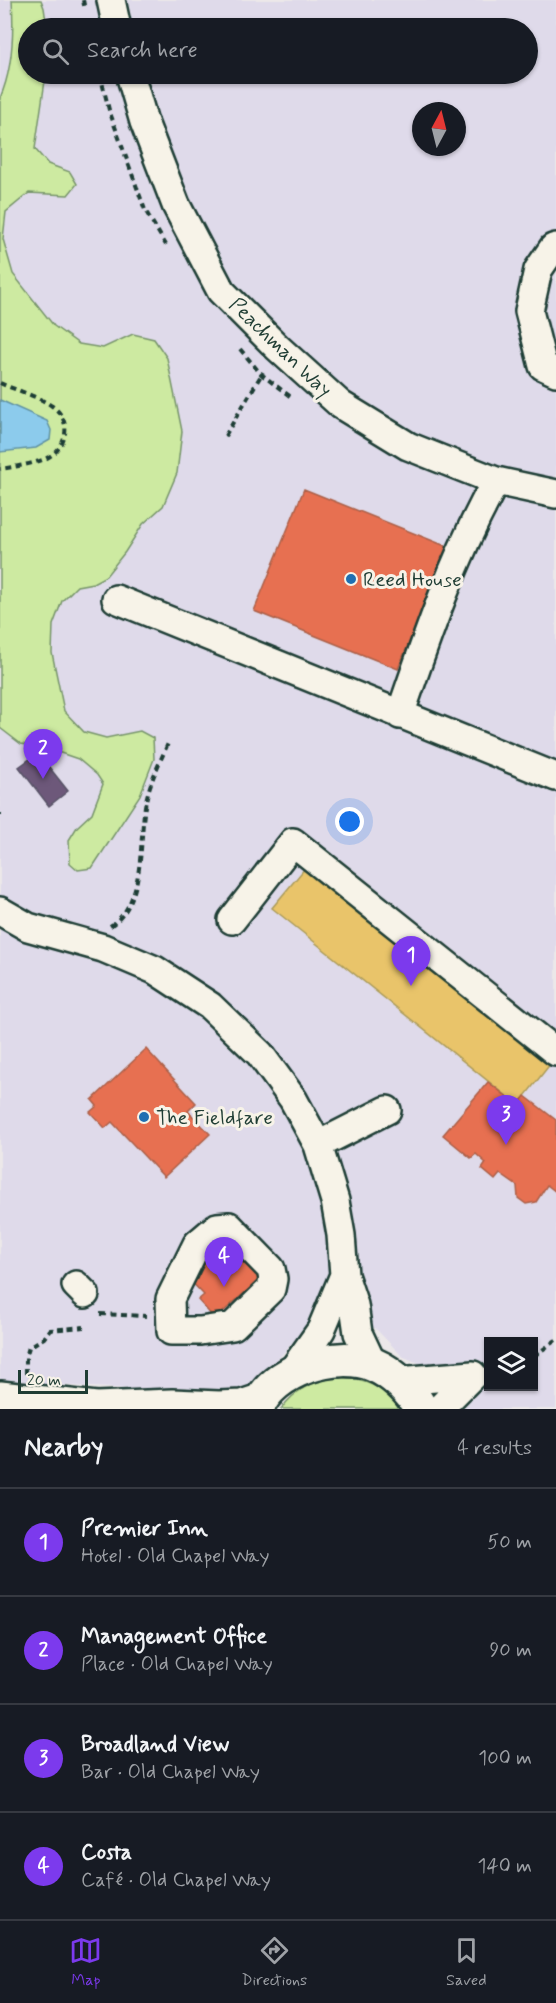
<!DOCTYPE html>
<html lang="en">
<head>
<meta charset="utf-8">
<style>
  :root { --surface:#171b24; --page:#242831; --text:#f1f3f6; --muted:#9ea1a6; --line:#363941; --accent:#7c3aed }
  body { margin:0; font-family:Mynerve,sans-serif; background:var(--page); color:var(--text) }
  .controls { position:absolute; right:18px; bottom:18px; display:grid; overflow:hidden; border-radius:0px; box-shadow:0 2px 4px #0004 }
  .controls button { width:54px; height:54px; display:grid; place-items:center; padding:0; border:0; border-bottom:2px solid var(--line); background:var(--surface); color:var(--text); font:30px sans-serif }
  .compass { position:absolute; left:412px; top:102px; width:54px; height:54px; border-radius:50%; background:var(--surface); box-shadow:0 2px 4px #0004; rotate:7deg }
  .scale { position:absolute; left:18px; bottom:15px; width:70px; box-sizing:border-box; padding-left:6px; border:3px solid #1f3d34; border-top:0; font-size:16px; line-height:21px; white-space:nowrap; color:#1f3d34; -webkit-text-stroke:4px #f7f3e8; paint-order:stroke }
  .you { position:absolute; left:350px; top:822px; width:21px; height:21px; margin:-15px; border:4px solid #fff; border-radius:50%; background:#1a73e8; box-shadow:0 0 0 9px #1a73e833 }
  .badge { display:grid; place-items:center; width:39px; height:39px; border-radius:50%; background:var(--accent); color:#fff; font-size:20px; font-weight:700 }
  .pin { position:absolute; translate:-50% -50px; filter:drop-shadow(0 2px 3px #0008) }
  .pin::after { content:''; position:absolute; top:32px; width:21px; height:18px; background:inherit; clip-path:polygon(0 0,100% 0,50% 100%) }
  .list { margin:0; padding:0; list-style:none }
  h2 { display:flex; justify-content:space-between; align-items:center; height:78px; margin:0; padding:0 24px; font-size:26px }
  h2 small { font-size:20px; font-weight:400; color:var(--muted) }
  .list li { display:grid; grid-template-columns:39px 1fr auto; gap:18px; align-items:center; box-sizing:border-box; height:108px; padding:0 24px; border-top:2px solid var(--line) }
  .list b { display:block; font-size:22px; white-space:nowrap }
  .list p { margin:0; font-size:20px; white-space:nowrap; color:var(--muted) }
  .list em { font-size:20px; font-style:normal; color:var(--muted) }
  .icon { flex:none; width:33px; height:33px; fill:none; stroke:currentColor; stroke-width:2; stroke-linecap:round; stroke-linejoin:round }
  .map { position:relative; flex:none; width:556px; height:1409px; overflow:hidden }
  .search { position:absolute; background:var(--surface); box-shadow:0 2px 4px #0004; left:18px; right:18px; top:18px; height:66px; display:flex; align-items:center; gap:15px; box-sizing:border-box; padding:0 21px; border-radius:33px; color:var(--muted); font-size:22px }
  .sheet { height:510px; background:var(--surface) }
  nav { display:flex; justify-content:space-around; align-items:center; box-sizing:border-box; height:84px; border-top:2px solid var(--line); background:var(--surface); font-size:16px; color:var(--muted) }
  nav a { display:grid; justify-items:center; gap:3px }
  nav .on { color:var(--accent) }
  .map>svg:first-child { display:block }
  .built { fill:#dfdaea; fill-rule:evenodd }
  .green { fill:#cdeaa1; stroke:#76946a; stroke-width:1.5 }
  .water { fill:#8ccbec; stroke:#6092a2; stroke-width:1.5 }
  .homes { fill:#e9c46a; stroke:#ac9c5a; stroke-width:1.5 }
  .shops { fill:#e76f51; stroke:#ab6048; stroke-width:1.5 }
  .offices { fill:#6d597a; stroke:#565165; stroke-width:1.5 }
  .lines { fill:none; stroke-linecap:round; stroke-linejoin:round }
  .minor-casing { stroke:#1f3d34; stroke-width:32 }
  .highway-casing { stroke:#1f3d34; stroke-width:38 }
  .path { stroke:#1f3d34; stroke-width:4; stroke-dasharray:6 4.5; stroke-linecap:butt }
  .minor { stroke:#f7f3e8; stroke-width:27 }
  .highway { stroke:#f7f3e8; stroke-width:33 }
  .poi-dot { fill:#1f6fb2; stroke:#f7f3e8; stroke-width:2 }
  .labels { text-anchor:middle; stroke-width:6; stroke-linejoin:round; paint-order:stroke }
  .street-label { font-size:21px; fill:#1f3d34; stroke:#f7f3e8 }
  .poi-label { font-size:21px; fill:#1f3d34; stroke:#f7f3e8; text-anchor:start }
</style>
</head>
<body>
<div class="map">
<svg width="556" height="1409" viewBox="0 0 556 1409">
  <rect width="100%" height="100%" fill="#ece8e9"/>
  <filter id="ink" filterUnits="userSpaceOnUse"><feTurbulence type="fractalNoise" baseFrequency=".0167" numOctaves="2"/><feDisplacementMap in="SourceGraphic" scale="12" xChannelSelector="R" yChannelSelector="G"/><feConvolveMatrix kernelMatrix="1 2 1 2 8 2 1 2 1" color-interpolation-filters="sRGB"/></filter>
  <g filter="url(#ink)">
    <path class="built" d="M0,0H556V1409H455L435,1370L402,1356L375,1328L311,1322L260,1379L246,1388L218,1392H185L0,1382ZM28,28H528V74H28ZM421,111H457V147H421ZM488,1342H534V1386H488Z"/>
    <path class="green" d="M12,0H41L44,8L47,28H28V74H46L35,149L48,164L70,172L77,184L68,195L29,193L6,212L3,239L13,274L54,326L79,344L103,348L133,334L154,339L167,358L182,431L177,473L163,506L143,524L125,552L106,576L93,583L77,586L62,601L53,625L52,653L64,711L84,732L106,738L140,731L153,738L154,759L140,795L92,868L78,870L70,863L69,840L77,827L92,813L103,784L97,775L78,759L46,748L21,744L0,728V98C13,69 14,32 12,0Z
      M336,1377C363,1379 384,1385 400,1409H281C297,1388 310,1383 336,1377Z"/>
    <path class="water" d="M0,400L47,421L51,430L50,440L36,448L0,452Z"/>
    <path class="homes" d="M306,867L551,1063L518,1105L272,908Z"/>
    <path class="shops" d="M304,489L448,547L398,669L254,611Z
      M146,1049L196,1103L188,1111L210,1134L164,1177L112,1122L105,1128L90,1112L97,1106L92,1100Z
      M488,1082L518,1105L525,1096L556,1120V1192L547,1185L536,1202L526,1204L518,1198L517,1186L500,1174L495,1180L482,1169L486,1163L476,1154L471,1158L443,1135Z
      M227,1240L261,1278L215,1319L198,1300L204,1295L186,1276Z"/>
    <path class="offices" d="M38,753L68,791L49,806L19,767Z"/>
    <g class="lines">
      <g class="minor-casing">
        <path id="minor" d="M111,0L117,28
          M130,74L144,122L176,205L221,291L278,348L341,405L408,446L496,481L556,494
          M556,247L553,248L538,270L529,311L543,366L556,372
          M116,599L556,777
          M400,715C427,636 455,554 496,481
          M0,911L28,927L103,948L155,970L210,1006L260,1054L293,1099L318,1145L335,1201L341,1235L344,1275L354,1305L358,1333L373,1365
          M232,920L293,842L556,1052
          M318,1145L387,1110
          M229,1226L271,1269L273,1279L271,1289L233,1326L200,1331H171L170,1299L197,1244L217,1227Z
          M76,1285L85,1294
          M290,1374L321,1330L344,1275
          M398,1381L473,1375
          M439,1409L473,1375"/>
      </g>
      <g class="highway-casing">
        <path id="highway" d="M0,1398L96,1409L172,1406L219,1408L242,1407L260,1401
          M257,1409C271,1370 337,1349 374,1365C393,1373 411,1391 421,1409"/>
      </g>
      <path class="path" d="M83,0L85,10
        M100,74L109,110L145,210L166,245
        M240,349L261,374L291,397
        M0,383C15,390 38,396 52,406C75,422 66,452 42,460C28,465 14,467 0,469
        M225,436L263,372
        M0,813V815
        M110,926C147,903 138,839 146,801C150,781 161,760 169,741
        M100,1314L146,1316
        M534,1356L556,1340
        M26,1374V1357L29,1347L44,1338L50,1330L84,1327"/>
      <use href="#minor" class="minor"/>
      <use href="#highway" class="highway"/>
    </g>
  </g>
  <g class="poi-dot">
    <circle cx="351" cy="579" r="6"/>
    <circle cx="144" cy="1117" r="6"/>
  </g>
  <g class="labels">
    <g class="street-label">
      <text transform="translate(281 347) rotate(44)" y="7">Peachman Way</text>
    </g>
    <g class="poi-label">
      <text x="363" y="586">Reed House</text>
      <text x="156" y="1124">The Fieldfare</text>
    </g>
  </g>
</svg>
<div class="controls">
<button><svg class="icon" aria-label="layers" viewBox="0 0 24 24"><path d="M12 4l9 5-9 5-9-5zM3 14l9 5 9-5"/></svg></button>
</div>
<svg class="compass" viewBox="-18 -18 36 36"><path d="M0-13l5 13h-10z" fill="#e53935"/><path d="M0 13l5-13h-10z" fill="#9ea1a6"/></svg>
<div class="scale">20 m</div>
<div class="you"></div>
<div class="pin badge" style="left:411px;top:986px">1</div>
<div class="pin badge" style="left:43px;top:779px">2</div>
<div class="pin badge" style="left:506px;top:1145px">3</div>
<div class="pin badge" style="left:224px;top:1287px">4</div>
<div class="search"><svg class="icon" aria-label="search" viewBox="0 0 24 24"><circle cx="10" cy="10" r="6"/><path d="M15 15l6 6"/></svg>Search here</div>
</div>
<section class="sheet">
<h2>Nearby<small>4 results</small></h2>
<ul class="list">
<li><span class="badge">1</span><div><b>Premier Inn</b><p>Hotel · Old Chapel Way</p></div><em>50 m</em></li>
<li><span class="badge">2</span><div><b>Management Office</b><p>Place · Old Chapel Way</p></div><em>90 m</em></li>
<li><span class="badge">3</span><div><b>Broadland View</b><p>Bar · Old Chapel Way</p></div><em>100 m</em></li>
<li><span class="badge">4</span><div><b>Costa</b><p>Café · Old Chapel Way</p></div><em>140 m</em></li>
</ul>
</section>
<nav>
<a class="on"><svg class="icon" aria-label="map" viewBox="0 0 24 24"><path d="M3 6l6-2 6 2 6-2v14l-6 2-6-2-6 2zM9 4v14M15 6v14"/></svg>Map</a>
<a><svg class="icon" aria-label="directions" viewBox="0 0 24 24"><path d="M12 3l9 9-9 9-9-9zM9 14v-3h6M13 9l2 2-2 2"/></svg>Directions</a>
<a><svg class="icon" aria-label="saved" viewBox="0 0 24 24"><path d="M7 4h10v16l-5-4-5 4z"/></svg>Saved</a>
</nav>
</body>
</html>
